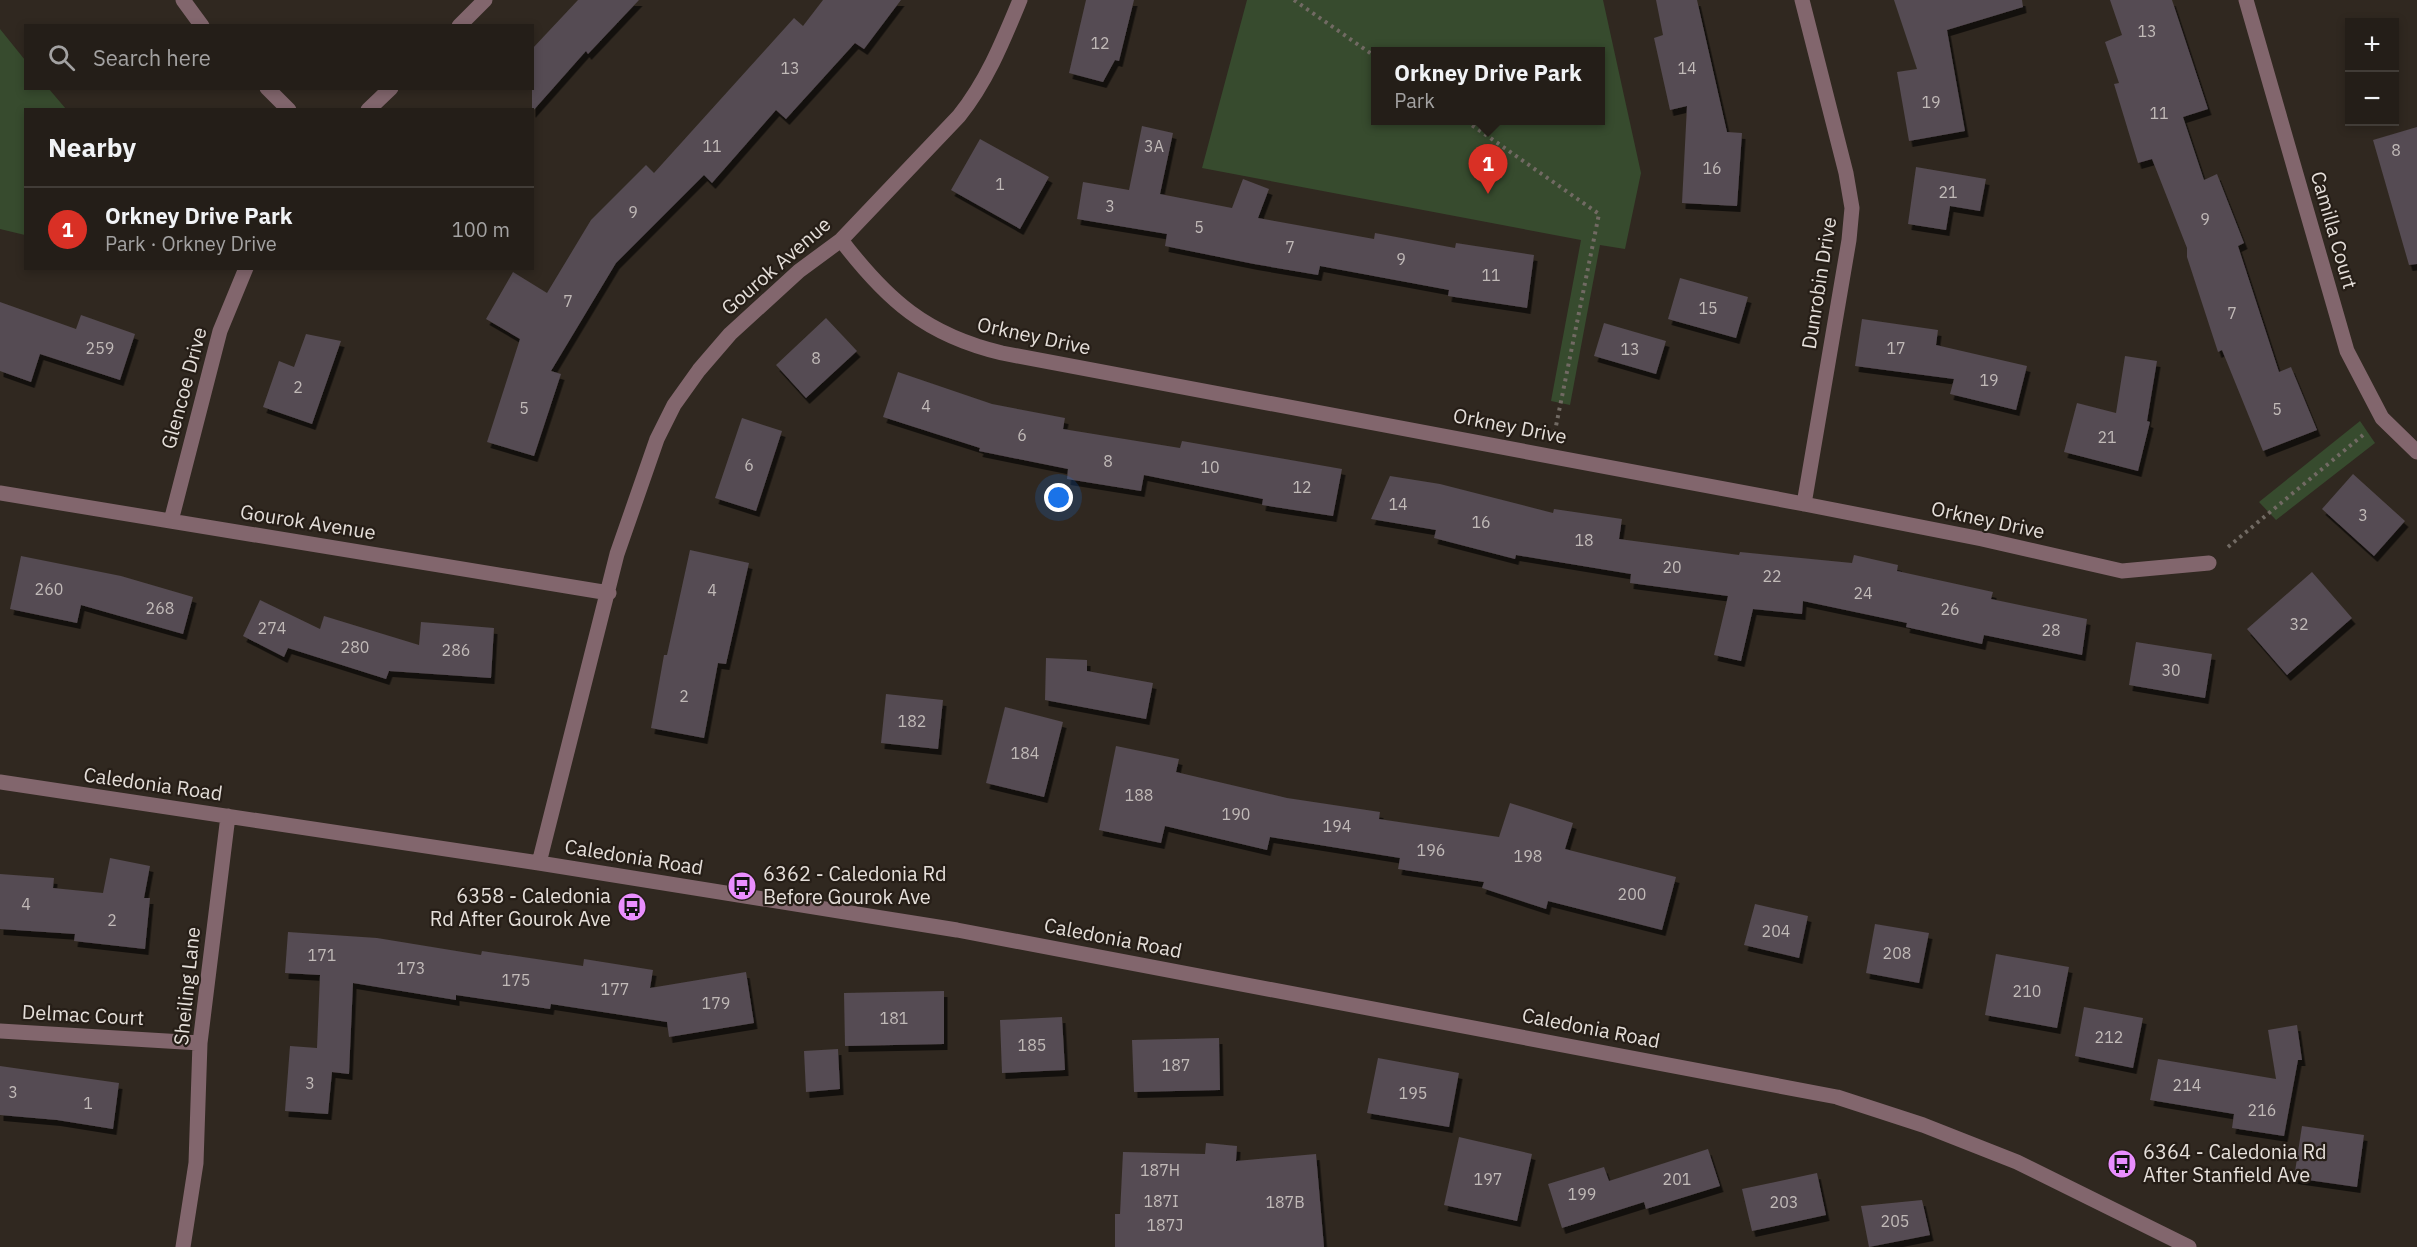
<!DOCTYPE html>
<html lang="en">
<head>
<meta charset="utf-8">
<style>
  :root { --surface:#241e18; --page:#2c2721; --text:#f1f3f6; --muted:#a3a2a2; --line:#413c37; --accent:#d93025 }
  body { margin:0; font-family:"IBM Plex Sans",sans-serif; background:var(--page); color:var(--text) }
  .controls { position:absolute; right:18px; top:18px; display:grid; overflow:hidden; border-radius:0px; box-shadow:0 3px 9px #0003 }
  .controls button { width:54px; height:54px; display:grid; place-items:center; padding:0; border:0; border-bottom:2px solid var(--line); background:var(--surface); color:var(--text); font:30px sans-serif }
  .you { position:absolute; left:1059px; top:498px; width:21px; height:21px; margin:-15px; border:4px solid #fff; border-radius:50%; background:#1a73e8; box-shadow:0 0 0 9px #1a73e833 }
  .badge { display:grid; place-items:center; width:39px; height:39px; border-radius:50%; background:var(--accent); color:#fff; font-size:20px; font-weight:700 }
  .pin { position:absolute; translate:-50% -50px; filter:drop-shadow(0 2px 3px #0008) }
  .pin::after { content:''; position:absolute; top:32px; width:21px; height:18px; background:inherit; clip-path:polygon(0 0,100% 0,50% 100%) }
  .popup { position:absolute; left:1371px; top:47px; width:234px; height:78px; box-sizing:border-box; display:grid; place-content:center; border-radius:0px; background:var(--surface); filter:drop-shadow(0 2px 4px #0005); font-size:20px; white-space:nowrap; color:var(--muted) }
  .popup b { font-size:22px; color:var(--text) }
  .popup::after { content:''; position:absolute; left:50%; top:100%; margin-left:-12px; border:12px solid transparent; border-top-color:var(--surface) }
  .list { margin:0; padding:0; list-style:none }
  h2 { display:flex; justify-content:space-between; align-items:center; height:78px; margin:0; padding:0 24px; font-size:26px }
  h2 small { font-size:20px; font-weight:400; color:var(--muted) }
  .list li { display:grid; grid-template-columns:39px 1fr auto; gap:18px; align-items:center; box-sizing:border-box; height:84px; padding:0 24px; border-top:2px solid var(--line) }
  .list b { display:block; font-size:22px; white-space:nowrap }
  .list p { margin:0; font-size:20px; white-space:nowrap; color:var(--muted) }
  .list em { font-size:20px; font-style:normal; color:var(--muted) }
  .icon { flex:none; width:33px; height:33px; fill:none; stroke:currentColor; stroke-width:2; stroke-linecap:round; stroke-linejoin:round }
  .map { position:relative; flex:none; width:2417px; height:1247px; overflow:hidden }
  .search { position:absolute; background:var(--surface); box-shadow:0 3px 9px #0003; left:24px; top:24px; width:510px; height:66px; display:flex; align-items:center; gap:15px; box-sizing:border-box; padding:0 21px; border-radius:0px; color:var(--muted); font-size:22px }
  .panel { position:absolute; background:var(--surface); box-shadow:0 3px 9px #0003; left:24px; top:108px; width:510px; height:162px; border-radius:0px }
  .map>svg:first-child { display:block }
  .green { fill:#374b2e; fill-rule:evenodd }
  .building { fill:#554b52; filter:url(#shadow) }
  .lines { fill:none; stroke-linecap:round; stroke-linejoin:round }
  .path { stroke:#716a63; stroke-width:4; stroke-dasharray:3 4.5; stroke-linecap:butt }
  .minor { stroke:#82666d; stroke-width:15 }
  .labels { text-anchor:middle; stroke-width:4.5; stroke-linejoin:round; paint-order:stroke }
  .number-label { font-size:16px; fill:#c1bab8 }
  .street-label { font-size:20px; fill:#e5dfda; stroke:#261e17 }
  .poi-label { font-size:20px; fill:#e5dfda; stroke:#261e17; text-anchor:start }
</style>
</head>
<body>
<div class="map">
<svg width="2417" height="1247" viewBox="0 0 2417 1247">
  <defs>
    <filter id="shadow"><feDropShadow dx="3.5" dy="6" stdDeviation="0" flood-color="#0009"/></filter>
  </defs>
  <rect width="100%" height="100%" fill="#302820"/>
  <path class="green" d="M1247,0H1603L1641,173L1625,249L1600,245L1570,405L1551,401L1581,240L1202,168ZM1376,52H1600V121H1376Z
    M0,29L25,60L26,88L49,89L66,109L26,110L25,235L0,229Z
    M2360,421L2375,443L2276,520L2259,502Z"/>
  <path class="building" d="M578,0H639L588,54L586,51L532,112V49Z
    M823,0H901L864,49L855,43L786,119L776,110L712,183L704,175L616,263L551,371L561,374L534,456L487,442L520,339L486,319L513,272L547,293L591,220L646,165L654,173L794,18L803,26Z
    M1086,0H1134L1119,61L1115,60L1103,82L1069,73Z
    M1656,0H1697L1727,132L1742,133L1737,206L1682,203L1687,106L1670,110L1654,38L1663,35Z
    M1894,0H2022L2023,7L1947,30L1965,131L1909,141L1897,72L1917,69Z
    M2110,0H2172L2208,109L2183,117L2204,180L2217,174L2244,243L2238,246L2279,372L2291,367L2317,430L2263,451L2222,350L2218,352L2187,257V248L2152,159L2138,163L2114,84L2119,83L2105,42L2122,35Z
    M1142,126L1173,133L1160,194L1232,208L1243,179L1269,189L1258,218L1374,239L1375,233L1455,248L1456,243L1534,255L1527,308L1448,296L1449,290L1320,266L1318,275L1254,264L1165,246L1167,234L1077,219L1083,182L1129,190Z
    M2417,127V264L2409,265L2373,140Z
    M980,139L1049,177L1020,229L951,190Z
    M1916,167L1986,179L1980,211L1950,206L1946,230L1908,224Z
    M1680,278L1748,297L1736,338L1668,319Z
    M0,302L76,329L81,315L135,334L120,380L40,354L31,382L0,371Z
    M826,318L857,351L806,398L776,365Z
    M1862,319L1938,330L1936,345L2027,366L2016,410L1950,394L1954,379L1855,366Z
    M1604,323L1666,341L1656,374L1594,356Z
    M306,334L341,341L312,424L263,407L279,361L294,367Z
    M2125,356L2157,361L2147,421L2150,422L2138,471L2064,452L2077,403L2116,413Z
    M898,372L992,404L1065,418L1063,429L1180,448L1182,441L1342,469L1333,516L1262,505L1263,499L1144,475L1141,491L1067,479L1068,469L979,451L980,448L883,417Z
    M742,418L782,431L756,511L715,498Z
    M2353,474L2405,521L2374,556L2322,509Z
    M1390,476L1440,484L1553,513L1554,509L1622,519L1619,539L1739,555L1740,552L1852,563L1854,555L1898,565L1897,571L1993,592L1991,599L2087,619L2082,655L1984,635L1982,644L1906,627L1907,623L1803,601L1802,614L1753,609L1741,661L1714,655L1728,596L1630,583L1631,574L1516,555L1515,559L1434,538L1436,530L1371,519Z
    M690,550L749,563L726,664L718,663L704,738L651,728L664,655H667Z
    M21,556L121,576L193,597L183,634L81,605L77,623L10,609Z
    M2312,572L2352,618L2287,675L2247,629Z
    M260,600L320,629L324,616L419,645L421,622L494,628L491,678L389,671L386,679L288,648L284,657L243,636Z
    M2136,642L2212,654L2205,698L2129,685Z
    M1046,658L1087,660V671L1153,683L1146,719L1045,700Z
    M886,694L943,700L938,749L881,743Z
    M1005,707L1063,722L1044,797L986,783Z
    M1116,746L1179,759L1176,772L1287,798L1380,812L1379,819L1499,837L1510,803L1573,823L1565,849L1676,877L1662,930L1548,901L1546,909L1482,888L1484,882L1398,869L1400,858L1270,837L1267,850L1165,826L1161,843L1099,830Z
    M110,858L150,866L144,898H150L145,949L74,941L75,934L0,929V874L54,878L53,888L103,893Z
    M1755,904L1808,916L1799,958L1744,945Z
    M1875,924L1929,933L1919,983L1866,973Z
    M288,932L377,938L481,955L482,951L583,966L584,959L653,970L650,988L746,972L754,1023L669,1037L667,1022L551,1004L550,1009L456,995V1000L353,983L349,1074L332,1072L328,1114L285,1111L290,1046L317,1048L320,975L285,973Z
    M1996,954L2069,967L2057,1028L1985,1015Z
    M944,991V1044L845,1046L844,993Z
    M2084,1007L2143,1018L2133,1068L2075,1056Z
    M1062,1017L1065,1070L1002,1073L1000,1020Z
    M2297,1025L2302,1060H2298L2284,1136L2232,1128L2234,1114L2150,1100L2158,1059L2276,1079L2268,1030Z
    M1219,1038L1220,1090L1134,1092L1132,1040Z
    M838,1049L840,1089L806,1092L804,1051Z
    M1378,1058L1459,1073L1449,1127L1367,1113Z
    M0,1066L119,1083L113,1129L57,1120L0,1115Z
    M2302,1126L2364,1135L2357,1187L2294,1178Z
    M1459,1137L1532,1154L1517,1221L1444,1205Z
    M1206,1143L1237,1146L1236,1161L1316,1154L1324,1247H1115V1214H1120L1123,1152L1205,1154Z
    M1708,1149L1720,1186L1646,1209L1644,1202L1562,1228L1548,1184L1604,1167L1609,1181Z
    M1817,1173L1826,1215L1752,1231L1742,1189Z
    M1922,1200L1930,1235L1869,1247L1861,1206Z"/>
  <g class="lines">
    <path class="path" d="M1294,0L1376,57
      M1466,121L1599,214L1555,431
      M2228,547L2363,435"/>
    <path class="minor" d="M183,0L202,26
      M1802,0L1846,173L1852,208L1849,240L1804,504
      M2246,0L2347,351L2382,418L2417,452
      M459,26L485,0
      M267,88L289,110
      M368,110L391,88
      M841,240C887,300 926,335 1002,353L1804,504L1982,539L2122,571L2209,563
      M0,493L609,593
      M171,521L220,331L246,268
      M0,782L539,863L957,930L1837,1097L1923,1125L2017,1162L2189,1247
      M539,863L617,554L657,439L674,405L699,370L730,334L799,271L841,240L959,116C987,81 1003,41 1020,0
      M0,1031L200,1043
      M183,1247L196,1163L200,1043L228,816"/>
  </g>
  <defs>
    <g id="bus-disc" transform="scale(1.5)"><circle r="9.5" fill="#e98efe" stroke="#261e17"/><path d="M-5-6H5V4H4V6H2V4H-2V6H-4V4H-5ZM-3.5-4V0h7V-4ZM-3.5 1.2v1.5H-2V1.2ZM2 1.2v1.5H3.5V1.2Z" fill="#111"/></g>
  </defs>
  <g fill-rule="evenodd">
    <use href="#bus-disc" x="742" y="886"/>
    <use href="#bus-disc" x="632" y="907"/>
    <use href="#bus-disc" x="2122" y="1164"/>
  </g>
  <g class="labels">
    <g class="number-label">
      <text x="2147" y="37">13</text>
      <text x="1100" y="49">12</text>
      <text x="790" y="74">13</text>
      <text x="1687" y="74">14</text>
      <text x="1931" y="108">19</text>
      <text x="2159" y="119">11</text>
      <text x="712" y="152">11</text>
      <text x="1154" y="152">3A</text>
      <text x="2396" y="156">8</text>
      <text x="1712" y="174">16</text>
      <text x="1000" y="190">1</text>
      <text x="1948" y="198">21</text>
      <text x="1110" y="212">3</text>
      <text x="633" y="218">9</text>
      <text x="2205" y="225">9</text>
      <text x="1199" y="233">5</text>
      <text x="1290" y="253">7</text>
      <text x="1401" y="265">9</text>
      <text x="1491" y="281">11</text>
      <text x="568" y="307">7</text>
      <text x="1708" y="314">15</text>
      <text x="2232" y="319">7</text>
      <text x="100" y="354">259</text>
      <text x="1896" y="354">17</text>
      <text x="1630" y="355">13</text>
      <text x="816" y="364">8</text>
      <text x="1989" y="386">19</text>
      <text x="298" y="393">2</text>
      <text x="926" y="412">4</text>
      <text x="524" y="414">5</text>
      <text x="2277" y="415">5</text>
      <text x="1022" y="441">6</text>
      <text x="2107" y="443">21</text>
      <text x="1108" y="467">8</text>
      <text x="749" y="471">6</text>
      <text x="1210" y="473">10</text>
      <text x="1302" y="493">12</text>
      <text x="1398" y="510">14</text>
      <text x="2363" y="521">3</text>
      <text x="1481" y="528">16</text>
      <text x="1584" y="546">18</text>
      <text x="1672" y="573">20</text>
      <text x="1772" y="582">22</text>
      <text x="49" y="595">260</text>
      <text x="712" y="596">4</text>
      <text x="1863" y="599">24</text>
      <text x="160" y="614">268</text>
      <text x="1950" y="615">26</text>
      <text x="2299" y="630">32</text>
      <text x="272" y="634">274</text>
      <text x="2051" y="636">28</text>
      <text x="355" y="653">280</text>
      <text x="456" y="656">286</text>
      <text x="2171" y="676">30</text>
      <text x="684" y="702">2</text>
      <text x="912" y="727">182</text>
      <text x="1025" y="759">184</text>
      <text x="1139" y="801">188</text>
      <text x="1236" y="820">190</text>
      <text x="1337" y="832">194</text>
      <text x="1431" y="856">196</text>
      <text x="1528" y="862">198</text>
      <text x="1632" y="900">200</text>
      <text x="26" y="910">4</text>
      <text x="112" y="926">2</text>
      <text x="1776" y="937">204</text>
      <text x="1897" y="959">208</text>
      <text x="322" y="961">171</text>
      <text x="411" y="974">173</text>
      <text x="516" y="986">175</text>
      <text x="615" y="995">177</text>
      <text x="2027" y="997">210</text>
      <text x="716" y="1009">179</text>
      <text x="894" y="1024">181</text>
      <text x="2109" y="1043">212</text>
      <text x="1032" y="1051">185</text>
      <text x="1176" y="1071">187</text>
      <text x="310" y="1089">3</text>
      <text x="2187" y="1091">214</text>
      <text x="13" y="1098">3</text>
      <text x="1413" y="1099">195</text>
      <text x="88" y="1109">1</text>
      <text x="2262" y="1116">216</text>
      <text x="1160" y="1176">187H</text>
      <text x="1488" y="1185">197</text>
      <text x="1677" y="1185">201</text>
      <text x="1582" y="1200">199</text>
      <text x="1161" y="1207">187I</text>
      <text x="1285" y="1208">187B</text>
      <text x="1784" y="1208">203</text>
      <text x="1895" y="1227">205</text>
      <text x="1165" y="1231">187J</text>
    </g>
    <g class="street-label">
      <text transform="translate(2334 230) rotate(74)" y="7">Camilla Court</text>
      <text transform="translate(776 266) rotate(-41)" y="7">Gourok Avenue</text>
      <text transform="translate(1819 283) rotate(-81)" y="7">Dunrobin Drive</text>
      <text transform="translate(1034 336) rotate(12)" y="7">Orkney Drive</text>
      <text transform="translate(184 388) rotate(-75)" y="7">Glencoe Drive</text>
      <text transform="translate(1510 426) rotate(11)" y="7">Orkney Drive</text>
      <text transform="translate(1988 520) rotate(12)" y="7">Orkney Drive</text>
      <text transform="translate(308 522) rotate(9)" y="7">Gourok Avenue</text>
      <text transform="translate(153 784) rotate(8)" y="7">Caledonia Road</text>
      <text transform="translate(634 857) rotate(9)" y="7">Caledonia Road</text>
      <text transform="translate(1113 938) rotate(11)" y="7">Caledonia Road</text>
      <text transform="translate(187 986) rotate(-84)" y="7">Sheiling Lane</text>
      <text transform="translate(83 1015) rotate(3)" y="7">Delmac Court</text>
      <text transform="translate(1591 1028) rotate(11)" y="7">Caledonia Road</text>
    </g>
    <g class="poi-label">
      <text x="763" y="881">6362 - Caledonia Rd<tspan x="763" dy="23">Before Gourok Ave</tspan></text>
      <text x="611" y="903" text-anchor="end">6358 - Caledonia<tspan x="611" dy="23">Rd After Gourok Ave</tspan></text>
      <text x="2143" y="1159">6364 - Caledonia Rd<tspan x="2143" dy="23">After Stanfield Ave</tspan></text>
    </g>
  </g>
</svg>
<div class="controls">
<button>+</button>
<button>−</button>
</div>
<div class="you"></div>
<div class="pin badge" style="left:1488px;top:194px">1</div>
<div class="popup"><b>Orkney Drive Park</b>Park</div>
<div class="search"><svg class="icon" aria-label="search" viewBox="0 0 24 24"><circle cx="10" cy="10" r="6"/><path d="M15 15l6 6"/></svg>Search here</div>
<section class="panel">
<h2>Nearby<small></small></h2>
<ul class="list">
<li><span class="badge">1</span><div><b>Orkney Drive Park</b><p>Park · Orkney Drive</p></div><em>100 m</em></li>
</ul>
</section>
</div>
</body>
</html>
